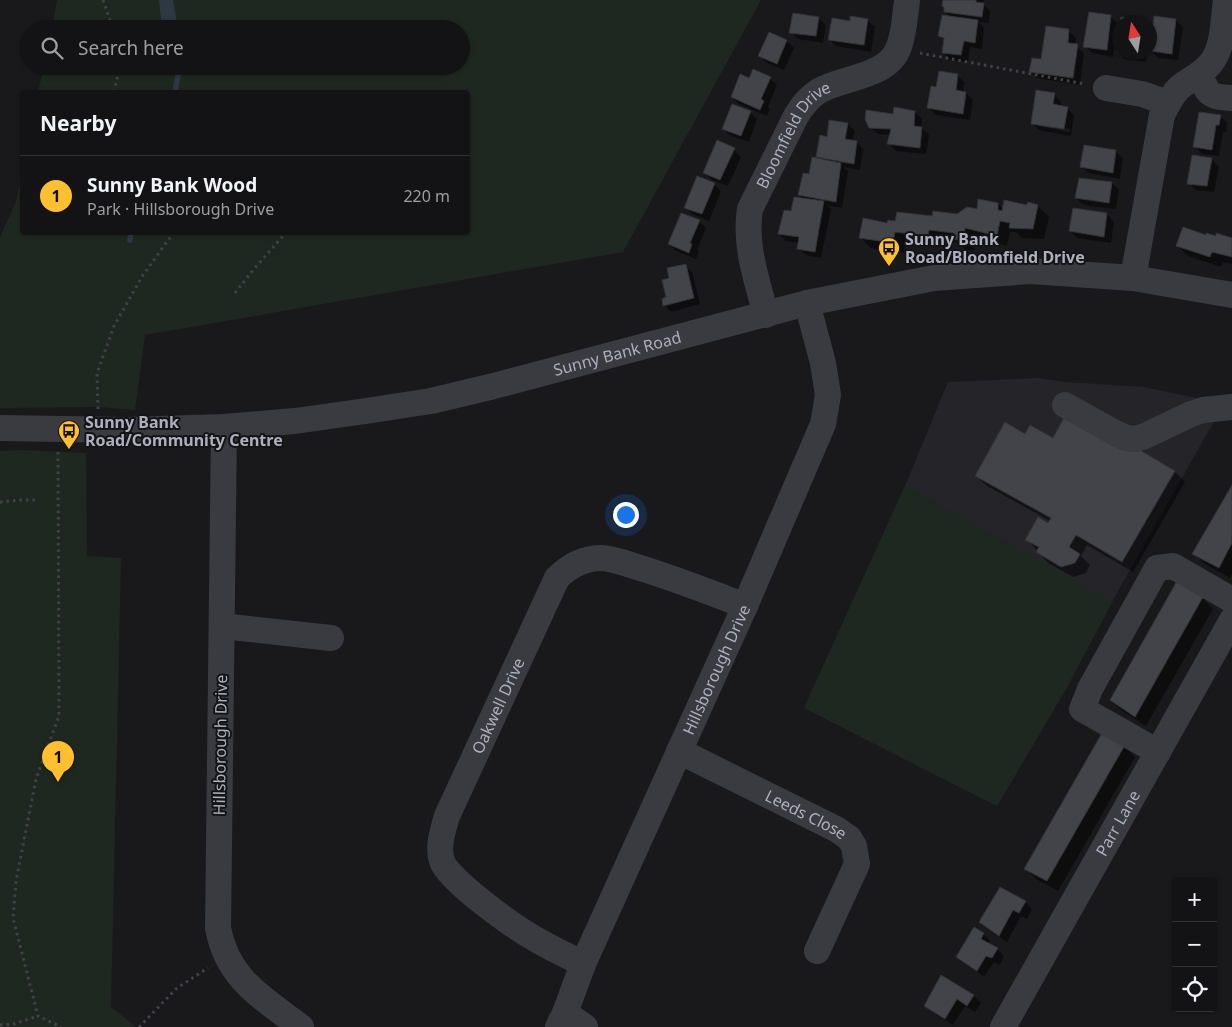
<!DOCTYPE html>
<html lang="en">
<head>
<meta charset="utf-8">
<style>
  :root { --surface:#131315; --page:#1c1c1e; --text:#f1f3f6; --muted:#9d9ea0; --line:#323234; --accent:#ffbf2e }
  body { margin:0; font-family:"Noto Sans",sans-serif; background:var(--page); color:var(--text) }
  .controls { position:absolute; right:15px; bottom:15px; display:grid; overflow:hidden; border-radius:5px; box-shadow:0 1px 4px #0004 }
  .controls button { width:45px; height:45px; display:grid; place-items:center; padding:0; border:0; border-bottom:1px solid var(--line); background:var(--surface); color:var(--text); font:25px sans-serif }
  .compass { position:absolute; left:1112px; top:15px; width:45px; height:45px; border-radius:50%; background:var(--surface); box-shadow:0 1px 4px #0004; rotate:348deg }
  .you { position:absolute; left:625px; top:514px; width:18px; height:18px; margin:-12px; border:4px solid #fff; border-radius:50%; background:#1a73e8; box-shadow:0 0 0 8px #1a73e833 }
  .badge { display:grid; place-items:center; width:32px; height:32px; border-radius:50%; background:var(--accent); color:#111; font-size:16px; font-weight:700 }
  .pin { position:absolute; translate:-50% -41px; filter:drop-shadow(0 1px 2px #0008) }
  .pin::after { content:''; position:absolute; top:26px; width:18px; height:15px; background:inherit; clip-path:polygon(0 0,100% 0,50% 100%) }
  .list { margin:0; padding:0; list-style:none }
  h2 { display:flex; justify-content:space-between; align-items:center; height:65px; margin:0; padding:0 20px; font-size:21px }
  h2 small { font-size:16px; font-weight:400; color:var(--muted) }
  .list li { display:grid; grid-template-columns:32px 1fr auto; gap:15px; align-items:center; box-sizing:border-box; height:80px; padding:0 20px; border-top:1px solid var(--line) }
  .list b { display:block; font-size:19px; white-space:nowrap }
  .list p { margin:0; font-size:16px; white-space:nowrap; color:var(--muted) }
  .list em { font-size:16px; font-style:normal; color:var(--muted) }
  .icon { flex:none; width:28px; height:28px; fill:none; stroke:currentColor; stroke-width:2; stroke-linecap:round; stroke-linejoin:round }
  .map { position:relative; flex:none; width:1232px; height:1027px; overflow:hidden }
  .search { position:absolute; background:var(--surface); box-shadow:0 1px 4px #0004; left:20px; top:20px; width:450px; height:55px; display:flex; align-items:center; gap:12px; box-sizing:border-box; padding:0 18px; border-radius:28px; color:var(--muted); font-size:19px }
  .panel { position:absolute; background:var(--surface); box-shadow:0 1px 4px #0004; left:20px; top:90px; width:450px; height:145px; border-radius:5px }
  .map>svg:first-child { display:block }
  .built { fill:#252529 }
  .green { fill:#1f2820 }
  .water { fill:#2e3842 }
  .shadow { fill:#0007; fill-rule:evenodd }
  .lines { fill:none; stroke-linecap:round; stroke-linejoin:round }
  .stream { stroke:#2e3842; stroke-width:5.5 }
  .building { fill:#434449; stroke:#333338 }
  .path { stroke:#404248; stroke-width:3; stroke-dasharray:2.5 4; stroke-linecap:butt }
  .minor { stroke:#3a3b41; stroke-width:26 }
  .labels { text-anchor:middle; stroke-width:4; stroke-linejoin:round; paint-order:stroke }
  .street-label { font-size:16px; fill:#abb0bc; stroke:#141417 }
  .poi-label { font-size:16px; font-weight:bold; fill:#abb0bc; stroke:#141417; text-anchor:start }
</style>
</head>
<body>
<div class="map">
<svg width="1232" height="1027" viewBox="0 0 1232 1027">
  <rect width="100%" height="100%" fill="#19191c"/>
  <path class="built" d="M1038,378L1065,382L1144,387L1211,401L1213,423L1108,609L1066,689L997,806L804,708L905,486L948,382Z"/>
  <path class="green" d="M57,0H761L623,252L145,335L135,410L98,407L0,408V237L16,202L22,169V232H468V92H38L44,66H461V29H52Z
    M21,450L86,453L87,556L121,558L111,1007L136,1027H0V451Z
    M905,486L1113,601L1066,689L997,806L804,708Z"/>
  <path class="water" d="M159,0H173L178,29H162Z"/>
  <path class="shadow" d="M944,0H984L983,4L990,11L989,23L978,22L984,28L982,49L970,47L968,62L950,60L943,53L945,41L940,36L952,18L945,12Z
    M1110,16L1117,23L1113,57L1092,53L1085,46Z
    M818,18L826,25L823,43L798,39L791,32Z
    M867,20L875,27L871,52L836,46L829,39L851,22Z
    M1176,20L1183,27L1178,60L1158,58L1151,50Z
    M1069,31L1076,38L1075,45L1084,53L1080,85L1037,78L1030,71L1042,61Z
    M1120,39V52H1147L1146,62L1125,59L1118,52Z
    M787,41L794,48L784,70L767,63L760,56Z
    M957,75L964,82L963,93H966L973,100L970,120L936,115L929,108L937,88Z
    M770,78L777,85L768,107L770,109L767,116L739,104L732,97L750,80Z
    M1054,94L1061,102V107L1067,108L1074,115L1071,136L1039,130L1032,123ZM1038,124L1070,129V132L1038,126Z
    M750,112L757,119L749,142L731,136L724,129Z
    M915,112L922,119L921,127L929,135L926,154L896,151L889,144L891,135L878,134L870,127L894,115Z
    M1220,116L1227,123L1226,132H1223L1219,156L1202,154L1195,147Z
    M848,124L855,131L852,142H856L863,149L860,170L843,167L848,171L842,208L827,205L831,209L821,258L806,255L798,248L800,243L786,241L779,234L792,213L804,200L799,195L810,176L822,161L818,156L828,139Z
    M718,142L734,150L741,157L728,186L712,180L705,173Z
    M1115,151L1123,158L1120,179L1089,173L1081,166Z
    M1193,156L1212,160L1219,167L1214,192L1196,190L1189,183Z
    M1112,183L1119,190L1116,209L1083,205L1076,198Z
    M714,184L721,191L709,221L692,214L685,207Z
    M998,204L1003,209L1038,206L1049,217L1044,239L1022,238L1016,232H1010L1007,246L975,238L974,251L965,249L959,243L939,240V246L906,242L904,253L871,248L860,237L888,224L957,215Z
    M1107,214L1114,222L1111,243L1077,238L1070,231Z
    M699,221L706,228L697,250L699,252L696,259L676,251L669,244Z
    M1207,236L1232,239V264L1223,262L1221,267L1188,256L1177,245Z
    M685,265L692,272L700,304L671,312L664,305L667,297L670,279Z
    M1025,436L1054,440L1175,472L1185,482L1133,572L1087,545L1081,556L1090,565L1086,573L1073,577L1048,563L1027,539L1050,521L987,486L976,476Z
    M1232,488V573L1230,578L1205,564L1194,554Z
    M1202,598L1213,609L1146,726L1122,711L1111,700Z
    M1124,746L1135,757L1058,891L1036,879L1025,868Z
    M1025,902L1032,909L1027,919L1021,916L1007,942L988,929L981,922Z
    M983,934L990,941L988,944L997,949L1004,956L1000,965L994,962L984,977L958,956Z
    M941,977L974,996L981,1003L975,1012L965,1006L953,1025L932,1012L925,1005Z"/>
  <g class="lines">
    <path class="stream" d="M175,92L178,75L176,66
      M130,240L131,232"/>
  </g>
  <path class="building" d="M943,0H976V2L984,3L982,17L944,12V7L942,6Z
    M1089,12L1111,15L1107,50L1083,47Z
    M793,13L819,17L816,36L789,33Z
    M942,15L978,20L975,43L964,41L961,55L942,53L944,38L938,36Z
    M850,16L868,19L864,45L828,40L832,18L850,21Z
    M1154,16L1176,19L1172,54L1150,51Z
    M1121,17L1143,19V22H1120Z
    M1046,26L1069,29L1068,43L1078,44L1073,78L1029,72L1032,58L1041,59Z
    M1120,29V52H1139V55L1117,52Z
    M769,32L787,40L777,64L758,56Z
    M753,69L771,77L761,99L764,101L760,110L731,97L740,74L749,78Z
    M939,71L958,74L956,90L966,92L963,114L927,108L931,86L936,87Z
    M1036,90L1055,93L1053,104L1068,107L1064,129L1031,124Z
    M732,104L751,111L741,136L722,129Z
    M894,107L915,111L914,126L922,127L920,148L887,144L891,129L869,128L865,119L866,110L893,114Z
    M1199,112L1221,115L1219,125H1216L1212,150L1193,147Z
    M829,120L848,123L845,139L857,141L854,164L816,157L820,135L827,137Z
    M717,140L735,148L720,180L703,173Z
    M1084,145L1116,150L1113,173L1080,167Z
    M1192,155L1212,158L1207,186L1187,184Z
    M812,157L841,163L836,202L798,195L803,173L809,174Z
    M697,176L715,183L702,214L684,208Z
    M1079,178L1112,182L1109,203L1075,198Z
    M794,197L824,201L815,252L797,249L799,237L778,234L784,210L791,211Z
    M978,199L998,203V210L1002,211L1004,200L1027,205L1028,202L1038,205L1033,229L1009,228L1010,223L1000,221L997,236L965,228L964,241L953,239L954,233L929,230L928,236L895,232L893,243L859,238L863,218L887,223L888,220L895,221L897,212L932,216L933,211L957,214L967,207L977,209Z
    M1073,208L1107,213L1104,237L1069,231Z
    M681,213L700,220L690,243L692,244L689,253L668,244Z
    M1183,227L1206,235V233L1216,236V233L1232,238V257L1212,252L1210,257L1176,246Z
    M686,264L694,298L663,306L662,299L666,297L662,280L669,278L667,268Z
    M1065,416L1138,449L1175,471L1122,562L1076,535L1069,547L1080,554L1075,563L1061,567L1036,552L1039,547L1025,540L1038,517L1048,523L1051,518L975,476L1005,422L1025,434L1030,425L1053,438Z
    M1232,485V543L1219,568L1192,554Z
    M1177,581L1203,597L1135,717L1110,700Z
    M1102,733L1125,745L1047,881L1024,869Z
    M1000,887L1026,901L1019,913L1013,910L999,936L979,922Z
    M974,927L984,933L981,939L998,948L992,958L986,956L977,971L956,957Z
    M941,975L974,995L967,1006L957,999L945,1019L924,1006Z"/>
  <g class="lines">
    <path class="path" d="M103,0L113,29
      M920,53L1085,84
      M114,92L120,66
      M235,293L254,269L283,236L289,232
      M98,409L97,373L114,326L143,275L174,232
      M58,452L59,716L36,779L16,881L13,918L38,1016L61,1027
      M0,502L20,500H38
      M0,1025L14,1024L38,1016
      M139,1027L177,988L208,968"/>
    <g class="minor">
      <path d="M1200,75C1208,95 1210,97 1232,98"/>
      <path d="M1106,88L1142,94L1168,103"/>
      <path d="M1133,278L1162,115C1168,104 1173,91 1184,84C1194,77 1203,73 1211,63C1224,47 1223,20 1226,0"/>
      <path id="s1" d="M766,315C757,280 744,245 750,209L796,116C802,106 809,97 819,91C843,77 887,77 898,49C904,36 905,15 907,0"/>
      <path d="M1065,405L1117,434L1126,438L1135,439L1145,436L1191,414L1203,410L1232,407"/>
      <path d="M224,427L218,928C227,979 263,998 301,1027"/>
      <path id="s2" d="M0,428L126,430L224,427L295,421L366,411L431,401L494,386L807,303L934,278L1031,271L1133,278L1232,295"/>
      <path d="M222,626L331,638"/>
      <path id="s3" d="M679,751L836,829L849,838L854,846L857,864L817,951"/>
      <path d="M1158,752L1082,709L1090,689L1157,568L1173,566L1232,600"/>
      <path id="s4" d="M583,964C566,955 548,947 532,937C513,926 448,880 442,861C437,847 443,830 447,816L557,578C569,566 584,558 602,558C617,559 632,566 647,570C680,581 713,593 745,606"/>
      <path d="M565,1013L585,1027"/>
      <path id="s5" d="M558,1027L565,1013L583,964L745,606L823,424L828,395L823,363L807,303"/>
      <path id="s6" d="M1003,1027L1232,620"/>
    </g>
  </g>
  <defs>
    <g id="bus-pin" transform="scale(1.125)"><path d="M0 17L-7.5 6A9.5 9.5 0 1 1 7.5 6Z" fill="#ffbf2e" stroke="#141417"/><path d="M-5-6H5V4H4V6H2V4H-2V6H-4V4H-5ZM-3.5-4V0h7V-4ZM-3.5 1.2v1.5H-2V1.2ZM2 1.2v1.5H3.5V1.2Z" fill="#111"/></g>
  </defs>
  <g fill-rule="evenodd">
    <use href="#bus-pin" x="889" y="248"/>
    <use href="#bus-pin" x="69" y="431"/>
  </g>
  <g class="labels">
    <g class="street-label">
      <text dy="6" stroke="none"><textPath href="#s1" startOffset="195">Bloomfield Drive</textPath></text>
      <text dy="6" stroke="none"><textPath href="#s2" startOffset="625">Sunny Bank Road</textPath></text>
      <text dy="6" stroke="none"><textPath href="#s5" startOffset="391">Hillsborough Drive</textPath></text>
      <text dy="6" stroke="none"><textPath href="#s4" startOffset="344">Oakwell Drive</textPath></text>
      <text transform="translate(220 745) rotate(-89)" y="6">Hillsborough Drive</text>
      <text dy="6" stroke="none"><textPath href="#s3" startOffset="142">Leeds Close</textPath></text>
      <text dy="6" stroke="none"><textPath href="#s6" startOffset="234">Parr Lane</textPath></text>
    </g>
    <g class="poi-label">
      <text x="905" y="245">Sunny Bank<tspan x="905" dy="18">Road/Bloomfield Drive</tspan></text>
      <text x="85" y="428">Sunny Bank<tspan x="85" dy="18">Road/Community Centre</tspan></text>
    </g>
  </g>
</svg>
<div class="controls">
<button>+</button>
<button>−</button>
<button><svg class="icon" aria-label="locate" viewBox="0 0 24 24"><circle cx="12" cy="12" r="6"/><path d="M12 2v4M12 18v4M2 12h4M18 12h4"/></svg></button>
</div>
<svg class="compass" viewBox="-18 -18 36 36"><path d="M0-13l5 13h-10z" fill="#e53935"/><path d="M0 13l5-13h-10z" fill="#9d9ea0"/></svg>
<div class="you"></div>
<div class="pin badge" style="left:58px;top:782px">1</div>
<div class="search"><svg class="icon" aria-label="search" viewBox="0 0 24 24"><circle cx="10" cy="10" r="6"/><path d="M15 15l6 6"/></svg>Search here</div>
<section class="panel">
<h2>Nearby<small></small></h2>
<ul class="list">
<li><span class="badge">1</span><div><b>Sunny Bank Wood</b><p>Park · Hillsborough Drive</p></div><em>220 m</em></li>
</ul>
</section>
</div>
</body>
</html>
